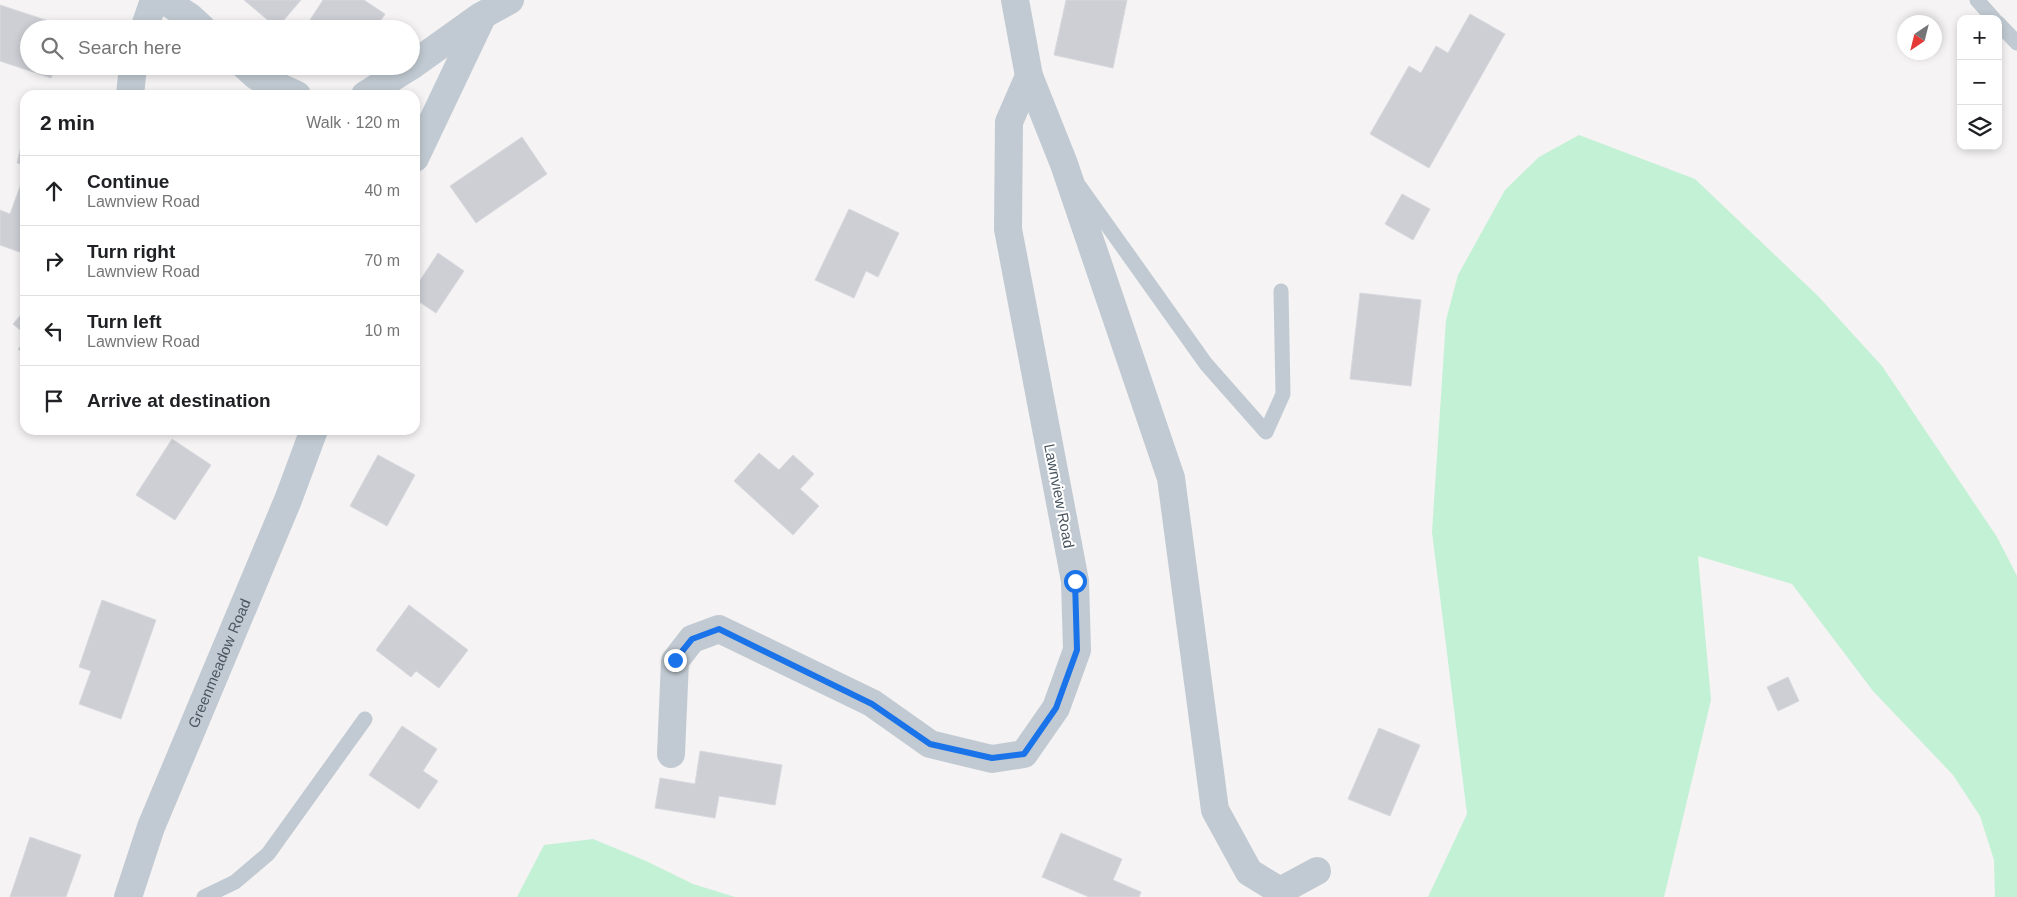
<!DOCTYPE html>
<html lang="en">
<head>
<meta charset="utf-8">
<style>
  :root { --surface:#fff; --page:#f6f6f6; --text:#202124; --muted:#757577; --line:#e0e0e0 }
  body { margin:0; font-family:Helvetica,sans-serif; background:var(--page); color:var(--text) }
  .controls { position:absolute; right:15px; top:15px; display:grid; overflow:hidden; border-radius:10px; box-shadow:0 2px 8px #0003 }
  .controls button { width:45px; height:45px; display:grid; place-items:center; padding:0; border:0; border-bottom:1px solid var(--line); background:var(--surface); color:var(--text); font:25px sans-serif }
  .compass { position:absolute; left:1897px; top:15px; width:45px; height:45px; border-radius:50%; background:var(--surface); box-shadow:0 2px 8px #0003; rotate:215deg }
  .stop { position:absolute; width:15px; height:15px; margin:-11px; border:4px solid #1a73e8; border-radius:50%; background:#fff }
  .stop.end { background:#1a73e8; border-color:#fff; box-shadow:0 1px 5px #0008 }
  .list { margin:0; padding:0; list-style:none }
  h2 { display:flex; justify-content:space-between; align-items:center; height:65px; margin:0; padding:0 20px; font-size:21px }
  h2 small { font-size:16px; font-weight:400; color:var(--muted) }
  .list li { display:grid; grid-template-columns:32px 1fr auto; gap:15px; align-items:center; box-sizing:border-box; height:70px; padding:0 20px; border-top:1px solid var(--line) }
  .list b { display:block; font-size:19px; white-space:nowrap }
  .list p { margin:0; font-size:16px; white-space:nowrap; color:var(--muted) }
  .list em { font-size:16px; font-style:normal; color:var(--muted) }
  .icon { flex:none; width:28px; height:28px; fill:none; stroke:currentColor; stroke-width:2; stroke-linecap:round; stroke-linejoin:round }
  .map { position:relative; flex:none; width:2017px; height:897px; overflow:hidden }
  .search { position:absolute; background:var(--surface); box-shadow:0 2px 8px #0003; left:20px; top:20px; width:400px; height:55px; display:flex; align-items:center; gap:12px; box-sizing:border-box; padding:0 18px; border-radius:28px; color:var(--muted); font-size:19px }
  .panel { position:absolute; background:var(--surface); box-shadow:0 2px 8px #0003; left:20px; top:90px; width:400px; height:345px; border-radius:15px }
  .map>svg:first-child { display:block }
  .green { fill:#c3f1d5 }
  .building { fill:#cdcfd5; stroke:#d7d9de }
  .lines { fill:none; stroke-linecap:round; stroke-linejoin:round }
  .lane { stroke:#c1cad2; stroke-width:15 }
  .street { stroke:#c1cad2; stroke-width:28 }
  .route { stroke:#1a73e8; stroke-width:6 }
  .labels { text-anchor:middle; stroke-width:4; stroke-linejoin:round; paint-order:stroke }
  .street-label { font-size:15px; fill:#4a5661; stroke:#fff }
</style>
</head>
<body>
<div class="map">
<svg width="2017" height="897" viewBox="0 0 2017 897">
  <rect width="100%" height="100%" fill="#f5f3f3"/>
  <path class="green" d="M1579,135L1695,179L1818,296L1882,366L1997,537L2017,576V897H1995L1994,860L1980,816L1953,775L1873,691L1792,584L1698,556L1711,700L1664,897H1428L1467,814L1432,532L1446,320L1458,275L1505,190L1539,157Z
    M593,839L646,861L693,884L735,897H517L544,845Z"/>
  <path class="building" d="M244,0H301L277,28Z
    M323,0H364L385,14L375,29H316L308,23Z
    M1066,0H1127L1113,68L1054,55Z
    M0,5L67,27V29H29V66H55L51,78L0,61Z
    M1470,14L1505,34L1429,168L1370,134L1409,66L1421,73L1436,46L1448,53Z
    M25,130V165L17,163Z
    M522,137L547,174L476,223L450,186Z
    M21,184L25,185V254L0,245V210L10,214Z
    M1402,194L1430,209L1413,240L1385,224Z
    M849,209L899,233L878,277L866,271L854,298L815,280Z
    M438,253L464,271L436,313L415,299V288Z
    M1360,293L1421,300L1411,386L1350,379Z
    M25,310V334L13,324Z
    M25,342V356L18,349Z
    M172,439L211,465L175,520L136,495Z
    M759,453L779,470L793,455L814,474L800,489L819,506L793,535L734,481Z
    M378,455L415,475L387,526L350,506Z
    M102,600L156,620L121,719L79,704L91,671L79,667Z
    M409,605L468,650L439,688L416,671L411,677L376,650Z
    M1788,677L1799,701L1778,711L1767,687Z
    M402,726L437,749L423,771L438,781L419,809L369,775Z
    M1379,728L1420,745L1390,816L1348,799Z
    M700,751L782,765L775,805L719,796L715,818L655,808L660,778L695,784Z
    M1061,833L1122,859L1113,880L1141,892L1139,897H1089L1042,877Z
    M30,837L81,855L66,897H10Z"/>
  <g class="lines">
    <path class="lane" d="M1977,0L1994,19
      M1998,23L2017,43
      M1080,187L1206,364L1266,432L1283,394L1281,291
      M204,897L235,882L268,854L365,719"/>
    <g class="street">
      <path d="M164,0L190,17L203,29"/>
      <path d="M1015,0L1029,76L1064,164L1171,478L1215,810L1249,872L1280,891L1317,871"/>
      <path d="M144,29L154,0"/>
      <path d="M245,66L256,76L297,95"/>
      <path d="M411,66L481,16"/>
      <path d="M130,95L133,66"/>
      <path d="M365,95L411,66"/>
      <path d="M415,158L483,15L510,0"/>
      <path d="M671,754L675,661L692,639L719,629L872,703L930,744L992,759L1024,754L1056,708L1077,650L1075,581L1008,229L1009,122L1029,76"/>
      <path id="s1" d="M128,897L151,827L288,500L314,430"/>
    </g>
  </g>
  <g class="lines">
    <path class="route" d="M675,660L692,639L719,629L872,704L930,744L992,758L1024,754L1056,708L1077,650L1075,581"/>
  </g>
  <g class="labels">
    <g class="street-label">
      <text transform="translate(1059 496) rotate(79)" y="5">Lawnview Road</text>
      <text dy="5" stroke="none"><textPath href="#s1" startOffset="251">Greenmeadow Road</textPath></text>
    </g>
  </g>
</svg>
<div class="controls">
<button>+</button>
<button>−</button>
<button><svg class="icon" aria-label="layers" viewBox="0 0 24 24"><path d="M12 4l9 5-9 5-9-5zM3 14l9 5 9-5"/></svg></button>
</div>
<svg class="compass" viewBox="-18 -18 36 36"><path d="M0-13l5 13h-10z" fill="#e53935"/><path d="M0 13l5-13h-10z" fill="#757577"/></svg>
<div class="stop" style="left:1075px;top:581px"></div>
<div class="stop end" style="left:675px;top:660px"></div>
<div class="search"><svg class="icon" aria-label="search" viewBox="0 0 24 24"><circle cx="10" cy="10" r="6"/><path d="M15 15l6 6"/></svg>Search here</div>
<section class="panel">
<h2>2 min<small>Walk · 120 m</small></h2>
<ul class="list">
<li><svg class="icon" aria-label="ahead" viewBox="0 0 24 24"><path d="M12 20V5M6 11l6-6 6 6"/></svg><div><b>Continue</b><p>Lawnview Road</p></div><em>40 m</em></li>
<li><svg class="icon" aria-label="right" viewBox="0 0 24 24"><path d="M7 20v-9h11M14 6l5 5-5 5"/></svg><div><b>Turn right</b><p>Lawnview Road</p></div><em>70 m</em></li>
<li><svg class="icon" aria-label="left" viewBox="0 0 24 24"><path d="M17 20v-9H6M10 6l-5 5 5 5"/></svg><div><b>Turn left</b><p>Lawnview Road</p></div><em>10 m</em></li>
<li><svg class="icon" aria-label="arrive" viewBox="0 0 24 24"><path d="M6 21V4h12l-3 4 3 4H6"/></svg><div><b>Arrive at destination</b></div></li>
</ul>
</section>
</div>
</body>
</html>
